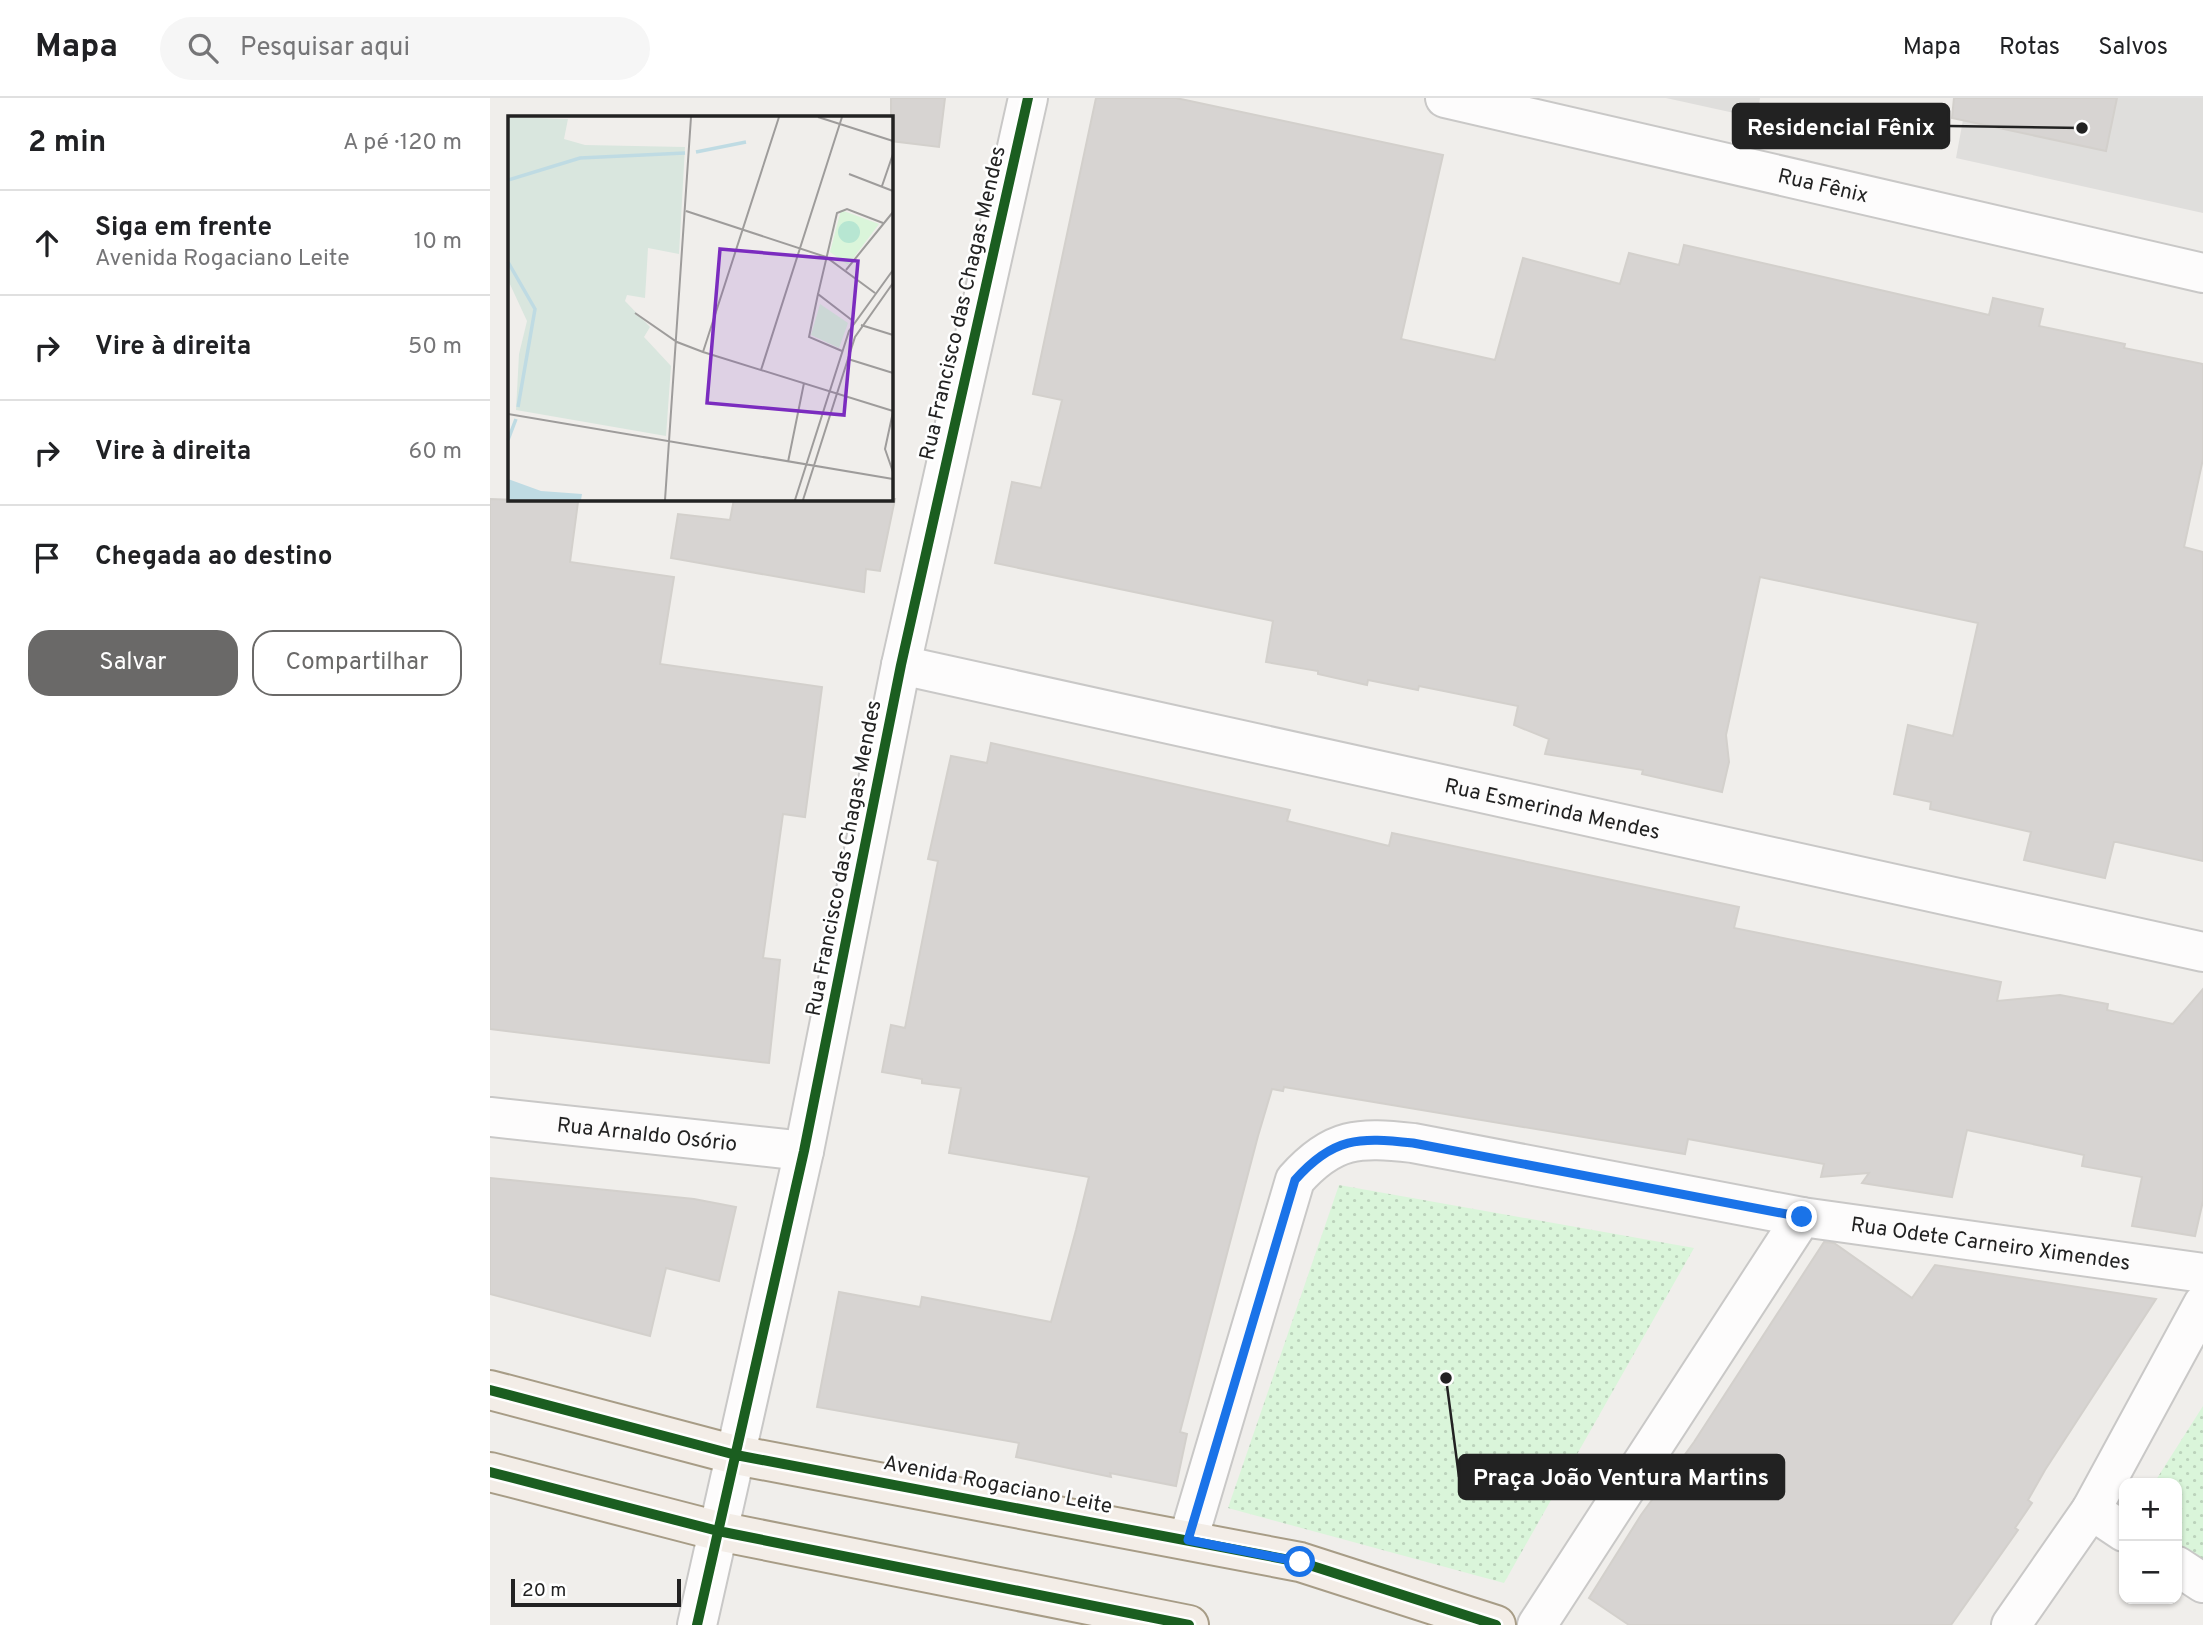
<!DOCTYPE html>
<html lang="pt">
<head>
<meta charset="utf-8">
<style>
  :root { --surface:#fff; --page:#f6f6f6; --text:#202124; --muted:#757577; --line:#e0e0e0; --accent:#6a6968 }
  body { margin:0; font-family:Overpass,sans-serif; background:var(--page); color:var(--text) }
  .controls { position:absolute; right:21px; bottom:21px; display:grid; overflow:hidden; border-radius:14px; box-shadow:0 2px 5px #0004 }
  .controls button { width:63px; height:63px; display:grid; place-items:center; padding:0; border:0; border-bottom:2px solid var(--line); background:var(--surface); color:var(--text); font:35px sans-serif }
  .scale { position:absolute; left:21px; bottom:18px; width:170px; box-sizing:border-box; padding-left:7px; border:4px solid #222; border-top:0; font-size:19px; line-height:24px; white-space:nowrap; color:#222; -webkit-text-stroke:5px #fff; paint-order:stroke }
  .stop { position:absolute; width:21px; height:21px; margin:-16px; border:5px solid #1a73e8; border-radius:50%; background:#fff }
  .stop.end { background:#1a73e8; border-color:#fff; box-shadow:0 2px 7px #0008 }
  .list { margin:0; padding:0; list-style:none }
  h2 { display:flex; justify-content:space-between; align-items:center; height:91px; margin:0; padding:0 28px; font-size:30px }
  h2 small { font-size:23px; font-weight:400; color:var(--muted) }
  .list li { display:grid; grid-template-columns:46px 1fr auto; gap:21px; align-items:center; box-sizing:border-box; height:105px; padding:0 28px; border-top:2px solid var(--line) }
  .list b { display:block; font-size:26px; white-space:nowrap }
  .list p { margin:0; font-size:23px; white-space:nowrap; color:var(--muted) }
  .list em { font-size:23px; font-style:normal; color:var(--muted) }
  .actions { display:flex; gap:14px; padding:21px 28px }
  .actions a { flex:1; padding:16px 0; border:2px solid var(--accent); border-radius:21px; text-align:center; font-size:24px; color:var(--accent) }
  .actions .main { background:var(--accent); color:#fff }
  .icon { flex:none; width:38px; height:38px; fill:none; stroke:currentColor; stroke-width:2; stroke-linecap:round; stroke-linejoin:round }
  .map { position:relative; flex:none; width:1713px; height:1527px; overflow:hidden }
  header { display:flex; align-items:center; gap:42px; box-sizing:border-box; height:98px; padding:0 35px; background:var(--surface); border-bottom:2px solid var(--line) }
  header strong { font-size:33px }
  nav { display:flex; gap:38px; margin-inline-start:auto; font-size:24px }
  .search { width:490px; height:63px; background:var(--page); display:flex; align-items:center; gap:18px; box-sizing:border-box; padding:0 24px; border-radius:38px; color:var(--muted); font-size:26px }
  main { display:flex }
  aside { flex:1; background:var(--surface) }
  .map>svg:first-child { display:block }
  .residential { fill:#dfdedc }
  .park { fill:url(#park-dots) }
  .building { fill:#d7d4d2; stroke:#d3d0cc; stroke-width:2 }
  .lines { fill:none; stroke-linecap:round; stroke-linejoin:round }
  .minor-casing { stroke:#c9c8c7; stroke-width:42 }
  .major-casing { stroke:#a79c86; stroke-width:42 }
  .minor { stroke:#fdfcfc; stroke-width:38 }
  .major { stroke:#f3ede7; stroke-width:38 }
  .cycleway-casing { stroke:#fff; stroke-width:15 }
  .cycleway { stroke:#1b5e20; stroke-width:10 }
  .route { stroke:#1a73e8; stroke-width:9 }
  .labels { text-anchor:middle; stroke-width:5; stroke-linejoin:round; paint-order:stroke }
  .street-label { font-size:21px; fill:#222; stroke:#fff }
  .inset-river { fill:none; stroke:#bfdbe3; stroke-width:3.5 }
  .inset-road { fill:none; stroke:#9e9c9b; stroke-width:2 }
  .view { fill:#7b2cbf; fill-opacity:0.15; stroke:#7b2cbf; stroke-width:3.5 }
  .inset-edge { fill:none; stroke:#222; stroke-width:3.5 }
  .leader { fill:none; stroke:#222; stroke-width:2.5 }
  .callout-dot { fill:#222; stroke:#fff; stroke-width:2.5 }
  .callout { fill:#222; stroke:#222; stroke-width:2.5 }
  .callout-label { font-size:23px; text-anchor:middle; font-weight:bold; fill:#fff }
</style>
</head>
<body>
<header>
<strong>Mapa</strong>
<div class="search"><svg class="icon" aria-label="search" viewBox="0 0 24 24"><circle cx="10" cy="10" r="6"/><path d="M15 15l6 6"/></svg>Pesquisar aqui</div>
<nav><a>Mapa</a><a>Rotas</a><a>Salvos</a></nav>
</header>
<main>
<aside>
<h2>2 min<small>A pé · 120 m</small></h2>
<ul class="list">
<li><svg class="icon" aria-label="ahead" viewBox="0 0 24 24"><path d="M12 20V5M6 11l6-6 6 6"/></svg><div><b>Siga em frente</b><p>Avenida Rogaciano Leite</p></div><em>10 m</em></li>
<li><svg class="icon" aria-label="right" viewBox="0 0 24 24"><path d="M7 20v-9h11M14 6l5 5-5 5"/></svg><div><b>Vire à direita</b></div><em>50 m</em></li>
<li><svg class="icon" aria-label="right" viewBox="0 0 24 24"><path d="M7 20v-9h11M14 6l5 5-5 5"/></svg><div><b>Vire à direita</b></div><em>60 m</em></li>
<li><svg class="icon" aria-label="arrive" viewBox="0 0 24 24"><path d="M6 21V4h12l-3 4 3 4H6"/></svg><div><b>Chegada ao destino</b></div></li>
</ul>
<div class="actions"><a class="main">Salvar</a><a>Compartilhar</a></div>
</aside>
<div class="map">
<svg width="1713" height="1527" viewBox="0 0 1713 1527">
  <defs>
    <pattern id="park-dots" width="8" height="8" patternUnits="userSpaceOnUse" patternTransform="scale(1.75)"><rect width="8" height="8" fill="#daf5da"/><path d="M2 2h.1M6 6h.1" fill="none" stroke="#bbd2bb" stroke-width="1.8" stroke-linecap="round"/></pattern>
  </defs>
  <rect width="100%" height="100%" fill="#f0eeeb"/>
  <path class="residential" d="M1176,0H1270L1267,20Z
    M1477,0H1713V115L1466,60Z"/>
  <path class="park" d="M849,1087L1204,1150L1014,1485L738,1410Z
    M1713,1308V1462L1687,1445V1385H1664Z"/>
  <path class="building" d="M401,0H455L449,49L401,43Z
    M606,0H686L953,57L911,241L1005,262L1033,160L1130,186L1139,155L1189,167L1194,147L1499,217L1503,200L1553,211L1549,228L1635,246L1634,250L1713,266V361L1694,449L1713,454V763L1627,744H1624L1615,780L1574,771L1534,762L1541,734L1440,711L1441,704L1404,696L1418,627L1463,638L1488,525L1270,479L1236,637L1239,664L1232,694L1152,676L1153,672L1055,656L1059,641L1024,627L1028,608L929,588L928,592L878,582L877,587L828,576V573L776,564L783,523L505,465L522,384L551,390L572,302L543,296Z
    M1464,0H1627L1616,53L1462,20Z
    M0,401L88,404L80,464L184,479L170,566L332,589L315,719L293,716L273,860L290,862L279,965L0,931Z
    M244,401H405L390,473L376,471L374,494L181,460L188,416L240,422Z
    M501,645L800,712L797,723L899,748L902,735L1249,809L1244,830L1511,884L1507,903L1570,897L1618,906L1617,912L1683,926L1713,891V1103L1705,1138L1642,1128L1652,1079L1592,1068L1594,1057L1477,1032L1462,1099L1372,1085L1379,1075L1331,1079L1334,1066L1198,1041L1195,1056L794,989L793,993L782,991L768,1038L690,1334L697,1336L686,1388L620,1375L621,1379L526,1359L529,1345L327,1309L349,1194L430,1209L432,1199L561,1224L586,1132L599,1079L459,1055L471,990L432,985V981L392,974L401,927L415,930L448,763L438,761L461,658L497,665Z
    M0,1080L204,1101L246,1109L229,1183L176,1170L160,1238L0,1196Z
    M1334,1144L1344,1145L1422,1200L1445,1167L1666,1201L1555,1372L1538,1402L1542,1405L1525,1430L1528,1432L1461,1527H1139L1099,1500L1151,1417L1204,1344Z"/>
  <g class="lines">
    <g class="minor-casing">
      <g id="minor">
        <path id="s1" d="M955,0L1713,175"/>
        <path id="s2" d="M411,567L1713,854"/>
        <path id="s3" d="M0,1019L314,1053"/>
        <path d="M1601,1412L1634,1434"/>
        <path d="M698,1442L805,1082C843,1039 869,1039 923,1045L1312,1119"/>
        <path d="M1687,1468L1713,1485"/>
        <path d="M207,1527L314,1053L411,567L538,0"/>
        <path id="s4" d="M1047,1527L1312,1119L1713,1175"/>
        <path d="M1521,1527L1601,1412L1713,1206"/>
      </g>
    </g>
    <g class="major-casing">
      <path id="major" d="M0,1292L246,1357L810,1464L1006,1527
        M0,1374L228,1433L699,1527"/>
    </g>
    <use href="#minor" class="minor"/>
    <use href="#major" class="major"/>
    <g class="cycleway-casing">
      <path id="cycleway" d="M0,1292L246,1357L810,1464L1006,1527
        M0,1374L228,1433L699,1527
        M207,1527L314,1053L411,567L538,0"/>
    </g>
    <use href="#cycleway" class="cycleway"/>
  </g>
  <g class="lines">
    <path class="route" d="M810,1464L698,1442L805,1082C843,1039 869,1039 923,1045L1312,1119"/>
  </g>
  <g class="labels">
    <g class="street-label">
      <text dy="7" stroke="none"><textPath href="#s1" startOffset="388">Rua Fênix</textPath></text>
      <text transform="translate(472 205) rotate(-77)" y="7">Rua Francisco das Chagas Mendes</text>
      <text dy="7" stroke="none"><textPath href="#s2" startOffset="667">Rua Esmerinda Mendes</textPath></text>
      <text transform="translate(353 760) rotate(-79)" y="7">Rua Francisco das Chagas Mendes</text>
      <text dy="7" stroke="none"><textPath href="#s3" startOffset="158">Rua Arnaldo Osório</textPath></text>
      <text dy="7" stroke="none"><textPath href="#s4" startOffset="677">Rua Odete Carneiro Ximendes</textPath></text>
      <text transform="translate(508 1386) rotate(11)" y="7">Avenida Rogaciano Leite</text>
    </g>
  </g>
  <g transform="translate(18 18)">
    <rect width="385" height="385" fill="#f0eeeb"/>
    <path d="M0,1L60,3L56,23L77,29L177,31L171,138L140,132L137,182L119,179L117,185L142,211L136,221L163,250L158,320L8,294L11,238L19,205L0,164Z" fill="#d9e6de"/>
    <path d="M333,94L371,108L340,149L322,136ZM312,188L340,207L331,232L303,219Z" fill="#daf5da"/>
    <path d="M330 116a11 11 0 1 1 22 0a11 11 0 1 1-22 0Z" fill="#b7e6d2"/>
    <path d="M0,363L33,375L74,378L73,384H0Z" fill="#bfdbe3"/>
    <path class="inset-river" d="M188,36L238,26M0,64L72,42L177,37M0,146L27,193L10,291M0,324L8,303"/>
    <path class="inset-road" d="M310,1L385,25M341,58L385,75M374,70L385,38M178,95L318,141L367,177M338,154L385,96M310,178L301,221L334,235M127,197L169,226L195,236L385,295M345,205L310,178L329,97L339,93L375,107M353,209L385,219M195,236L271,1M340,243L385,257M253,254L334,1M385,296L377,333L385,356M0,298L385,363M280,346L296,267M157,384L183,1M287,384L341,215L385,154M295,384L347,221L385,167"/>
    <path class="view" d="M212,133L350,145L336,299L199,287Z"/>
    <rect width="385" height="385" class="inset-edge"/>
  </g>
  <path class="leader" d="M1592 30L1459 28M956 1280L969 1379"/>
  <g class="callout-dot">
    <circle cx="1592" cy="30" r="7"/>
    <circle cx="956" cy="1280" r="7"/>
  </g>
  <g class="callout">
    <rect x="1243" y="6" width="216" height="44" rx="7"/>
    <rect x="969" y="1357" width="325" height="44" rx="7"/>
  </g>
  <g class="callout-label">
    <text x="1351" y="37">Residencial Fênix</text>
    <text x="1131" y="1387">Praça João Ventura Martins</text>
  </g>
</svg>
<div class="controls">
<button>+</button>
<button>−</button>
</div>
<div class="scale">20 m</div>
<div class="stop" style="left:810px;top:1464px"></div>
<div class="stop end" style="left:1312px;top:1119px"></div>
</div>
</main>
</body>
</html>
